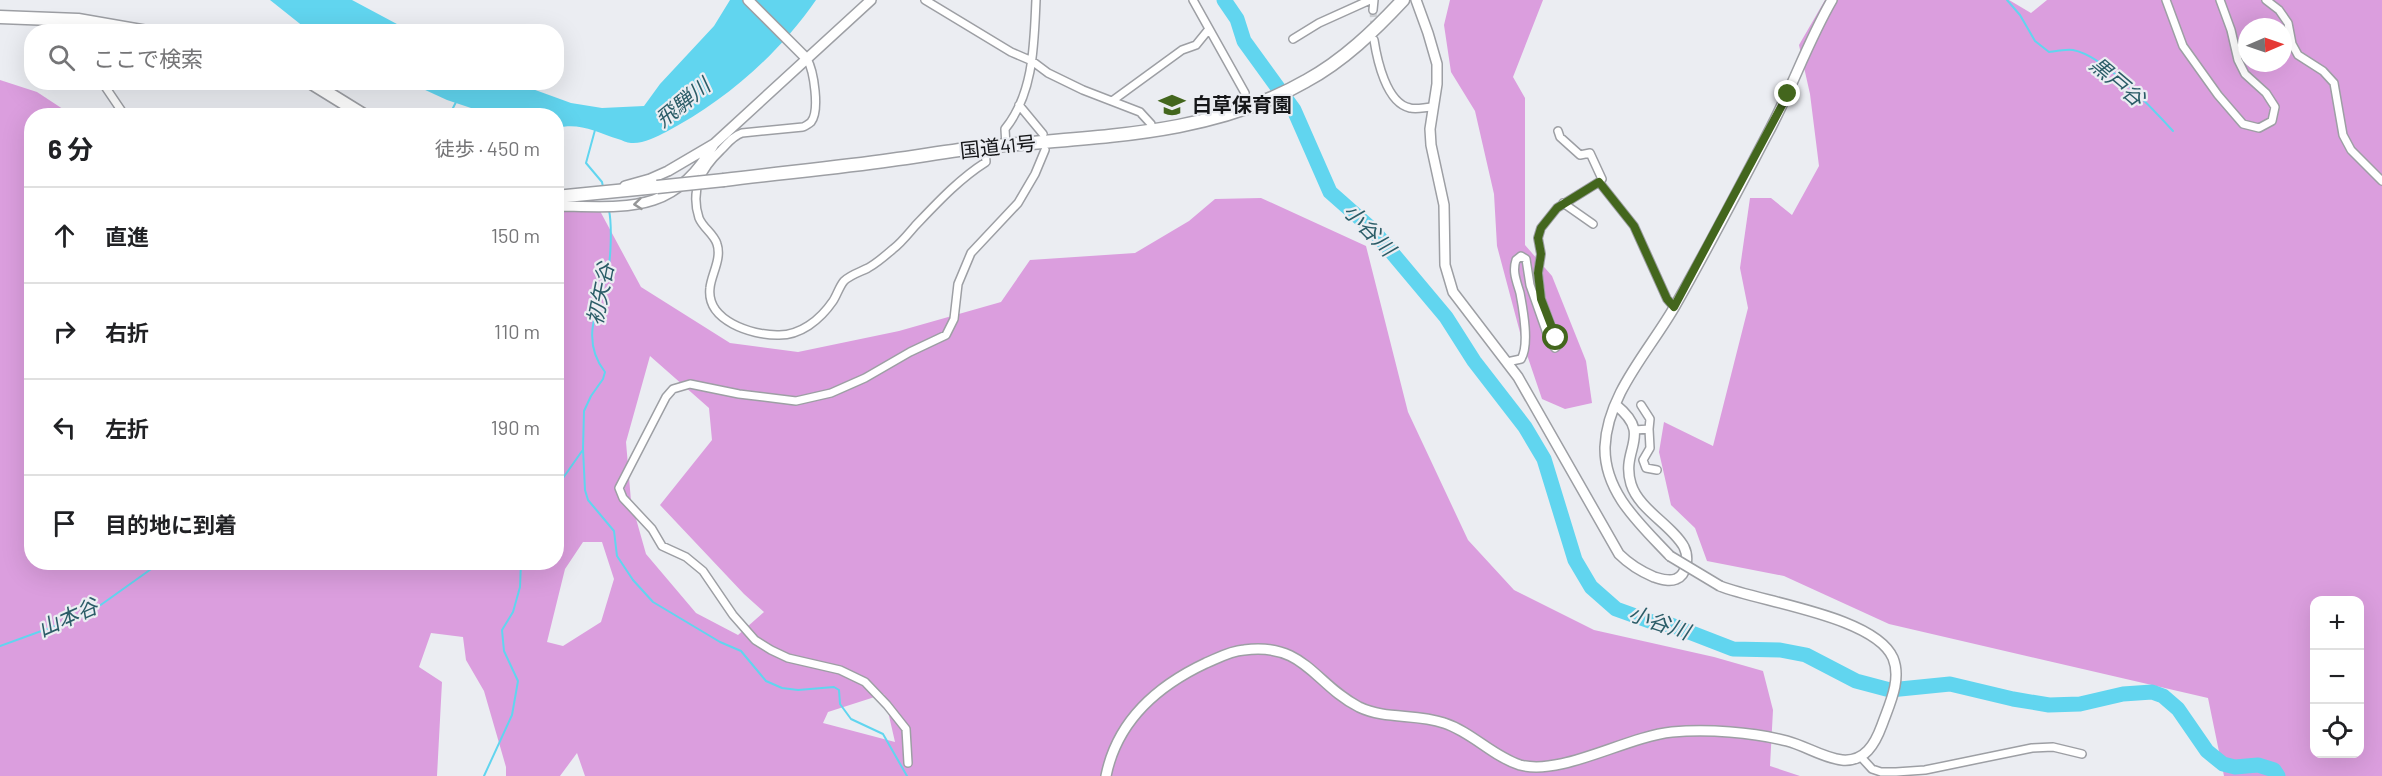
<!DOCTYPE html>
<html lang="ja">
<head>
<meta charset="utf-8">
<style>
  :root { --surface:#fff; --page:#f6f6f6; --text:#202124; --muted:#757577; --line:#e0e0e0 }
  body { margin:0; font-family:Barlow,"Noto Sans JP",sans-serif; background:var(--page); color:var(--text) }
  .controls { position:absolute; right:18px; bottom:18px; display:grid; overflow:hidden; border-radius:12px; box-shadow:0 6px 24px #0002 }
  .controls button { width:54px; height:54px; display:grid; place-items:center; padding:0; border:0; border-bottom:2px solid var(--line); background:var(--surface); color:var(--text); font:30px sans-serif }
  .compass { position:absolute; left:2238px; top:18px; width:54px; height:54px; border-radius:50%; background:var(--surface); box-shadow:0 6px 24px #0002; rotate:88deg }
  .stop { position:absolute; width:18px; height:18px; margin:-14px; border:4px solid #43661d; border-radius:50%; background:#fff }
  .stop.end { background:#43661d; border-color:#fff; box-shadow:0 2px 6px #0008 }
  .list { margin:0; padding:0; list-style:none }
  h2 { display:flex; justify-content:space-between; align-items:center; height:78px; margin:0; padding:0 24px; font-size:26px }
  h2 small { font-size:20px; font-weight:400; color:var(--muted) }
  .list li { display:grid; grid-template-columns:39px 1fr auto; gap:18px; align-items:center; box-sizing:border-box; height:96px; padding:0 24px; border-top:2px solid var(--line) }
  .list b { display:block; font-size:22px; white-space:nowrap }
  .list em { font-size:20px; font-style:normal; color:var(--muted) }
  .icon { flex:none; width:33px; height:33px; fill:none; stroke:currentColor; stroke-width:2; stroke-linecap:round; stroke-linejoin:round }
  .map { position:relative; flex:none; width:2382px; height:776px; overflow:hidden }
  .search { position:absolute; background:var(--surface); box-shadow:0 6px 24px #0002; left:24px; top:24px; width:540px; height:66px; display:flex; align-items:center; gap:15px; box-sizing:border-box; padding:0 21px; border-radius:24px; color:var(--muted); font-size:22px }
  .panel { position:absolute; background:var(--surface); box-shadow:0 6px 24px #0002; left:24px; top:108px; width:540px; height:462px; border-radius:24px }
  .map>svg:first-child { display:block }
  .forest { fill:#db9ede; fill-rule:evenodd }
  .water { fill:#61d5ef }
  .lines { fill:none; stroke-linecap:round; stroke-linejoin:round }
  .stream { stroke:#61d5ef; stroke-width:2 }
  .river { stroke:#61d5ef; stroke-width:15 }
  .street-tunnel { stroke:#cbcdd1; stroke-width:7; stroke-dasharray:7 3.5; stroke-linecap:butt }
  .street-casing { stroke:#9d9fa4; stroke-width:10 }
  .secondary-casing { stroke:#9d9fa4; stroke-width:12 }
  .highway-casing { stroke:#9d9fa4; stroke-width:15 }
  .street { stroke:#fff; stroke-width:7 }
  .secondary { stroke:#fff; stroke-width:9 }
  .highway { stroke:#fff; stroke-width:12 }
  .secondary-bridge-casing { stroke:#9d9fa4; stroke-width:12; stroke-linecap:butt }
  .highway-bridge-casing { stroke:#9d9fa4; stroke-width:15; stroke-linecap:butt }
  .secondary-bridge { stroke:#fff; stroke-width:9 }
  .highway-bridge { stroke:#fff; stroke-width:12 }
  .oneway { stroke:#969798 }
  .route { stroke:#43661d; stroke-width:8 }
  .labels { text-anchor:middle; stroke-width:4.5; stroke-linejoin:round; paint-order:stroke }
  .poi-label { font-size:20px; font-weight:bold; fill:#161719; stroke:#ebedf2; text-anchor:start }
  .street-label { font-size:20px; fill:#161719; stroke:#ebedf2 }
  .water-label { font-size:21px; font-style:italic; fill:#2b5c67; stroke:#ebedf2 }
</style>
</head>
<body>
<div class="map">
<svg width="2382" height="776" viewBox="0 0 2382 776">
  <rect width="100%" height="100%" fill="#ebedf2"/>
  <path class="forest" d="M1450,0H1543L1513,77L1525,98V245L1552,276L1586,361L1592,403L1565,409L1542,399L1522,340L1497,246L1494,194L1475,111L1451,72L1444,25Z
    M1825,0H2009L2031,13L2047,0H2382V776H2224L2208,698L1889,624L1784,576L1707,561L1695,528L1671,505L1659,452L1664,422L1713,446L1748,308L1740,268L1750,198H1771L1792,215L1819,166L1810,94L1799,45ZM2247,27H2283V63H2247ZM2314,600H2360V754H2314Z
    M0,80L37,92L72,115L32,116V562H556L557,195L593,198L641,287L730,343L798,352L899,331L1001,302L1030,260L1135,253L1189,221L1215,199L1261,198L1366,246L1408,412L1468,540L1514,590L1594,630L1714,657L1763,671L1773,710L1770,766L1800,776H585L577,753L560,776H506V767L484,691L466,660L463,637L431,633L419,667L442,682L437,776H0ZM650,356L709,408L712,440L660,505L744,594L764,612L738,635L696,613L646,554L631,501L626,442ZM583,542H602L614,579L601,622L563,646L547,642L565,569ZM884,694L895,742L823,723L828,712Z"/>
  <path class="water" d="M270,0H352L410,31H309Z
    M730,0H816C779,54 724,102 666,132C656,137 643,144 631,143C627,143 622,140 618,139C596,132 579,122 557,128L556,116L492,115L447,100L410,83H516L571,103L602,108L644,106L660,84L714,26Z"/>
  <g class="lines">
    <path class="stream" d="M2007,0L2020,15L2035,41L2049,52C2056,51 2066,49 2073,50C2104,56 2151,107 2173,131
      M449,116L456,102
      M595,130L586,163L602,182L603,187
      M609,210C612,225 611,256 608,271C599,306 579,339 605,372L603,379L591,396L584,411L583,449L585,490L588,500L614,531L617,556L633,580L653,602L720,642L741,651L766,681L782,688L798,690L834,687L839,690L840,704L851,719L883,734L907,776
      M556,488L582,451
      M0,646L88,614L161,562
      M484,776L512,715L518,681L504,651L502,630L513,612L520,587L521,562"/>
    <path class="river" d="M1224,0L1237,19L1244,41L1294,110L1330,192L1373,230L1446,317L1474,361L1525,427L1544,459L1575,560L1591,587L1616,609L1655,623L1671,625L1733,649L1780,650L1806,655L1856,681L1890,690L1950,684L2013,699L2049,705L2080,704L2123,694L2152,692L2163,696L2178,709L2207,751L2223,764L2235,767L2258,765L2274,770L2278,776"/>
    <path class="street-tunnel" d="M1373,10L1374,29"/>
    <g class="street-casing">
      <path id="street" d="M925,0L1011,52L1032,61L1048,73L1083,90L1140,112L1151,124L1152,130
        M1193,0L1245,93
        M2166,0L2183,46L2218,95L2243,124L2259,128L2272,121L2275,107L2266,93L2245,74L2238,60L2231,30L2220,0
        M2266,0L2279,10L2288,23L2292,44L2298,55L2323,71L2334,83L2343,135L2351,150L2382,181
        M1373,10L1374,0
        M1293,39L1319,23L1370,0
        M1374,40C1377,59 1386,103 1410,108C1417,110 1425,107 1433,107
        M807,59C814,71 820,111 811,122C810,123 804,127 803,127L742,133C733,136 728,143 721,150C701,169 690,190 699,218C703,228 714,234 717,244C722,259 711,275 710,288C706,321 752,335 777,335C800,336 820,320 833,301C837,295 839,287 844,281C850,275 860,272 868,268C877,263 885,256 893,249C901,243 908,234 915,226C937,203 959,179 986,162L985,147
        M102,82L125,116
        M1112,101L1182,50L1196,45L1209,29
        M1019,105L1043,134
        M1558,131L1560,137L1580,155L1590,153L1602,179L1599,182
        M1006,146L1005,129C1034,93 1034,44 1036,0
        M1563,203L1593,224
        M1507,362L1521,359C1530,345 1523,309 1520,293C1517,282 1512,272 1516,260L1521,256L1526,259L1530,285L1550,342L1555,348L1558,345L1541,299L1538,273L1541,254L1538,238L1541,228L1557,208L1599,182L1634,226L1667,299L1674,307
        M1641,405L1650,419L1649,429
        M1635,430L1649,429L1650,448L1643,460L1646,468L1657,470
        M1861,757L1872,769L1881,772H1896L1925,770L2032,748L2053,747L2082,754
        M908,763L906,729L887,705L865,682L840,670L788,658L771,650L755,640L733,615L703,571L686,557L662,546L652,529L623,498L619,488L666,397L673,389L690,384L739,394L796,401L831,393L865,378L910,352L946,335L954,319L958,284L971,253L1018,203L1035,174L1045,150"/>
    </g>
    <g class="secondary-casing">
      <path id="secondary" d="M748,0L807,59
        M1416,0L1428,33L1437,64V84L1430,129L1431,145L1444,205L1445,265L1453,292L1518,377L1619,554C1630,565 1640,571 1654,577C1661,579 1669,582 1676,579C1687,575 1689,557 1684,547C1672,525 1639,510 1631,484C1620,448 1654,436 1616,405
        M625,186L650,179L668,171L714,144L871,0
        M556,206C627,207 675,215 714,144
        M1670,556C1641,525 1604,493 1605,447C1607,394 1650,350 1675,306C1707,250 1737,192 1767,135C1791,91 1807,43 1832,0
        M1106,776C1117,721 1157,686 1206,663C1218,658 1230,651 1244,650C1305,642 1314,684 1359,707C1386,720 1416,713 1444,723C1472,732 1492,756 1520,765C1562,776 1625,737 1672,732C1708,729 1752,732 1787,741C1806,746 1823,758 1842,760C1865,762 1875,744 1882,725C1889,705 1902,680 1893,658C1875,616 1760,602 1720,586"/>
    </g>
    <g class="highway-casing">
      <path id="highway" d="M0,17L78,20L147,32
        M310,82L365,116
        M724,180C779,173 835,168 891,160C922,156 953,150 985,147C1094,136 1209,137 1306,81C1343,61 1375,30 1403,0
        M556,197L657,187"/>
    </g>
    <use href="#street" class="street"/>
    <use href="#secondary" class="secondary"/>
    <use href="#highway" class="highway"/>
    <g class="secondary-bridge-casing">
      <path id="secondary-bridge" d="M1670,556L1720,586"/>
    </g>
    <g class="highway-bridge-casing">
      <path id="highway-bridge" d="M657,187L724,180"/>
    </g>
    <use href="#secondary-bridge" class="secondary-bridge"/>
    <use href="#highway-bridge" class="highway-bridge"/>
  </g>
  <defs><path id="oneway-chevron" d="M-2-3.5L2.5 0L-2 3.5" fill="none" stroke-width="1.6" stroke-linecap="round" stroke-linejoin="round" transform="scale(1.5)"/></defs>
  <use class="oneway" href="#oneway-chevron" transform="translate(638 204) rotate(174)"/>
  <g class="lines">
    <path class="route" d="M1556,338L1541,299L1538,273L1541,254L1538,238L1541,228L1557,208L1599,182L1634,226L1667,299L1674,307L1788,94"/>
  </g>
  <defs>
    <g id="school-bare" transform="scale(2.07)"><path d="M0-5L7-2L0 1L-7-2ZM-4 1L0 2.5L4 1V4Q0 6-4 4Z" fill="#43661d" stroke="#ebedf2" stroke-width="2.5" paint-order="stroke"/></g>
  </defs>
  <g fill-rule="evenodd">
    <use href="#school-bare" x="1172" y="105"/>
  </g>
  <g class="labels">
    <g class="poi-label">
      <text x="1192" y="112">白草保育園</text>
    </g>
    <g class="street-label">
      <text transform="translate(998 147) rotate(-6)" y="7">国道41号</text>
    </g>
    <g class="water-label">
      <text transform="translate(2117 82) rotate(40)" y="7">黒戸谷</text>
      <text transform="translate(683 103) rotate(-39)" y="7">飛騨川</text>
      <text transform="translate(1369 230) rotate(46)" y="7">小谷川</text>
      <text transform="translate(601 294) rotate(-79)" y="7">初矢谷</text>
      <text transform="translate(68 618) rotate(-24)" y="7">山本谷</text>
      <text transform="translate(1659 623) rotate(19)" y="7">小谷川</text>
    </g>
  </g>
</svg>
<div class="controls">
<button>+</button>
<button>−</button>
<button><svg class="icon" aria-label="locate" viewBox="0 0 24 24"><circle cx="12" cy="12" r="6"/><path d="M12 2v4M12 18v4M2 12h4M18 12h4"/></svg></button>
</div>
<svg class="compass" viewBox="-18 -18 36 36"><path d="M0-13l5 13h-10z" fill="#e53935"/><path d="M0 13l5-13h-10z" fill="#757577"/></svg>
<div class="stop" style="left:1556px;top:338px"></div>
<div class="stop end" style="left:1788px;top:94px"></div>
<div class="search"><svg class="icon" aria-label="search" viewBox="0 0 24 24"><circle cx="10" cy="10" r="6"/><path d="M15 15l6 6"/></svg>ここで検索</div>
<section class="panel">
<h2>6 分<small>徒歩 · 450 m</small></h2>
<ul class="list">
<li><svg class="icon" aria-label="ahead" viewBox="0 0 24 24"><path d="M12 20V5M6 11l6-6 6 6"/></svg><div><b>直進</b></div><em>150 m</em></li>
<li><svg class="icon" aria-label="right" viewBox="0 0 24 24"><path d="M7 20v-9h11M14 6l5 5-5 5"/></svg><div><b>右折</b></div><em>110 m</em></li>
<li><svg class="icon" aria-label="left" viewBox="0 0 24 24"><path d="M17 20v-9H6M10 6l-5 5 5 5"/></svg><div><b>左折</b></div><em>190 m</em></li>
<li><svg class="icon" aria-label="arrive" viewBox="0 0 24 24"><path d="M6 21V4h12l-3 4 3 4H6"/></svg><div><b>目的地に到着</b></div></li>
</ul>
</section>
</div>
</body>
</html>
